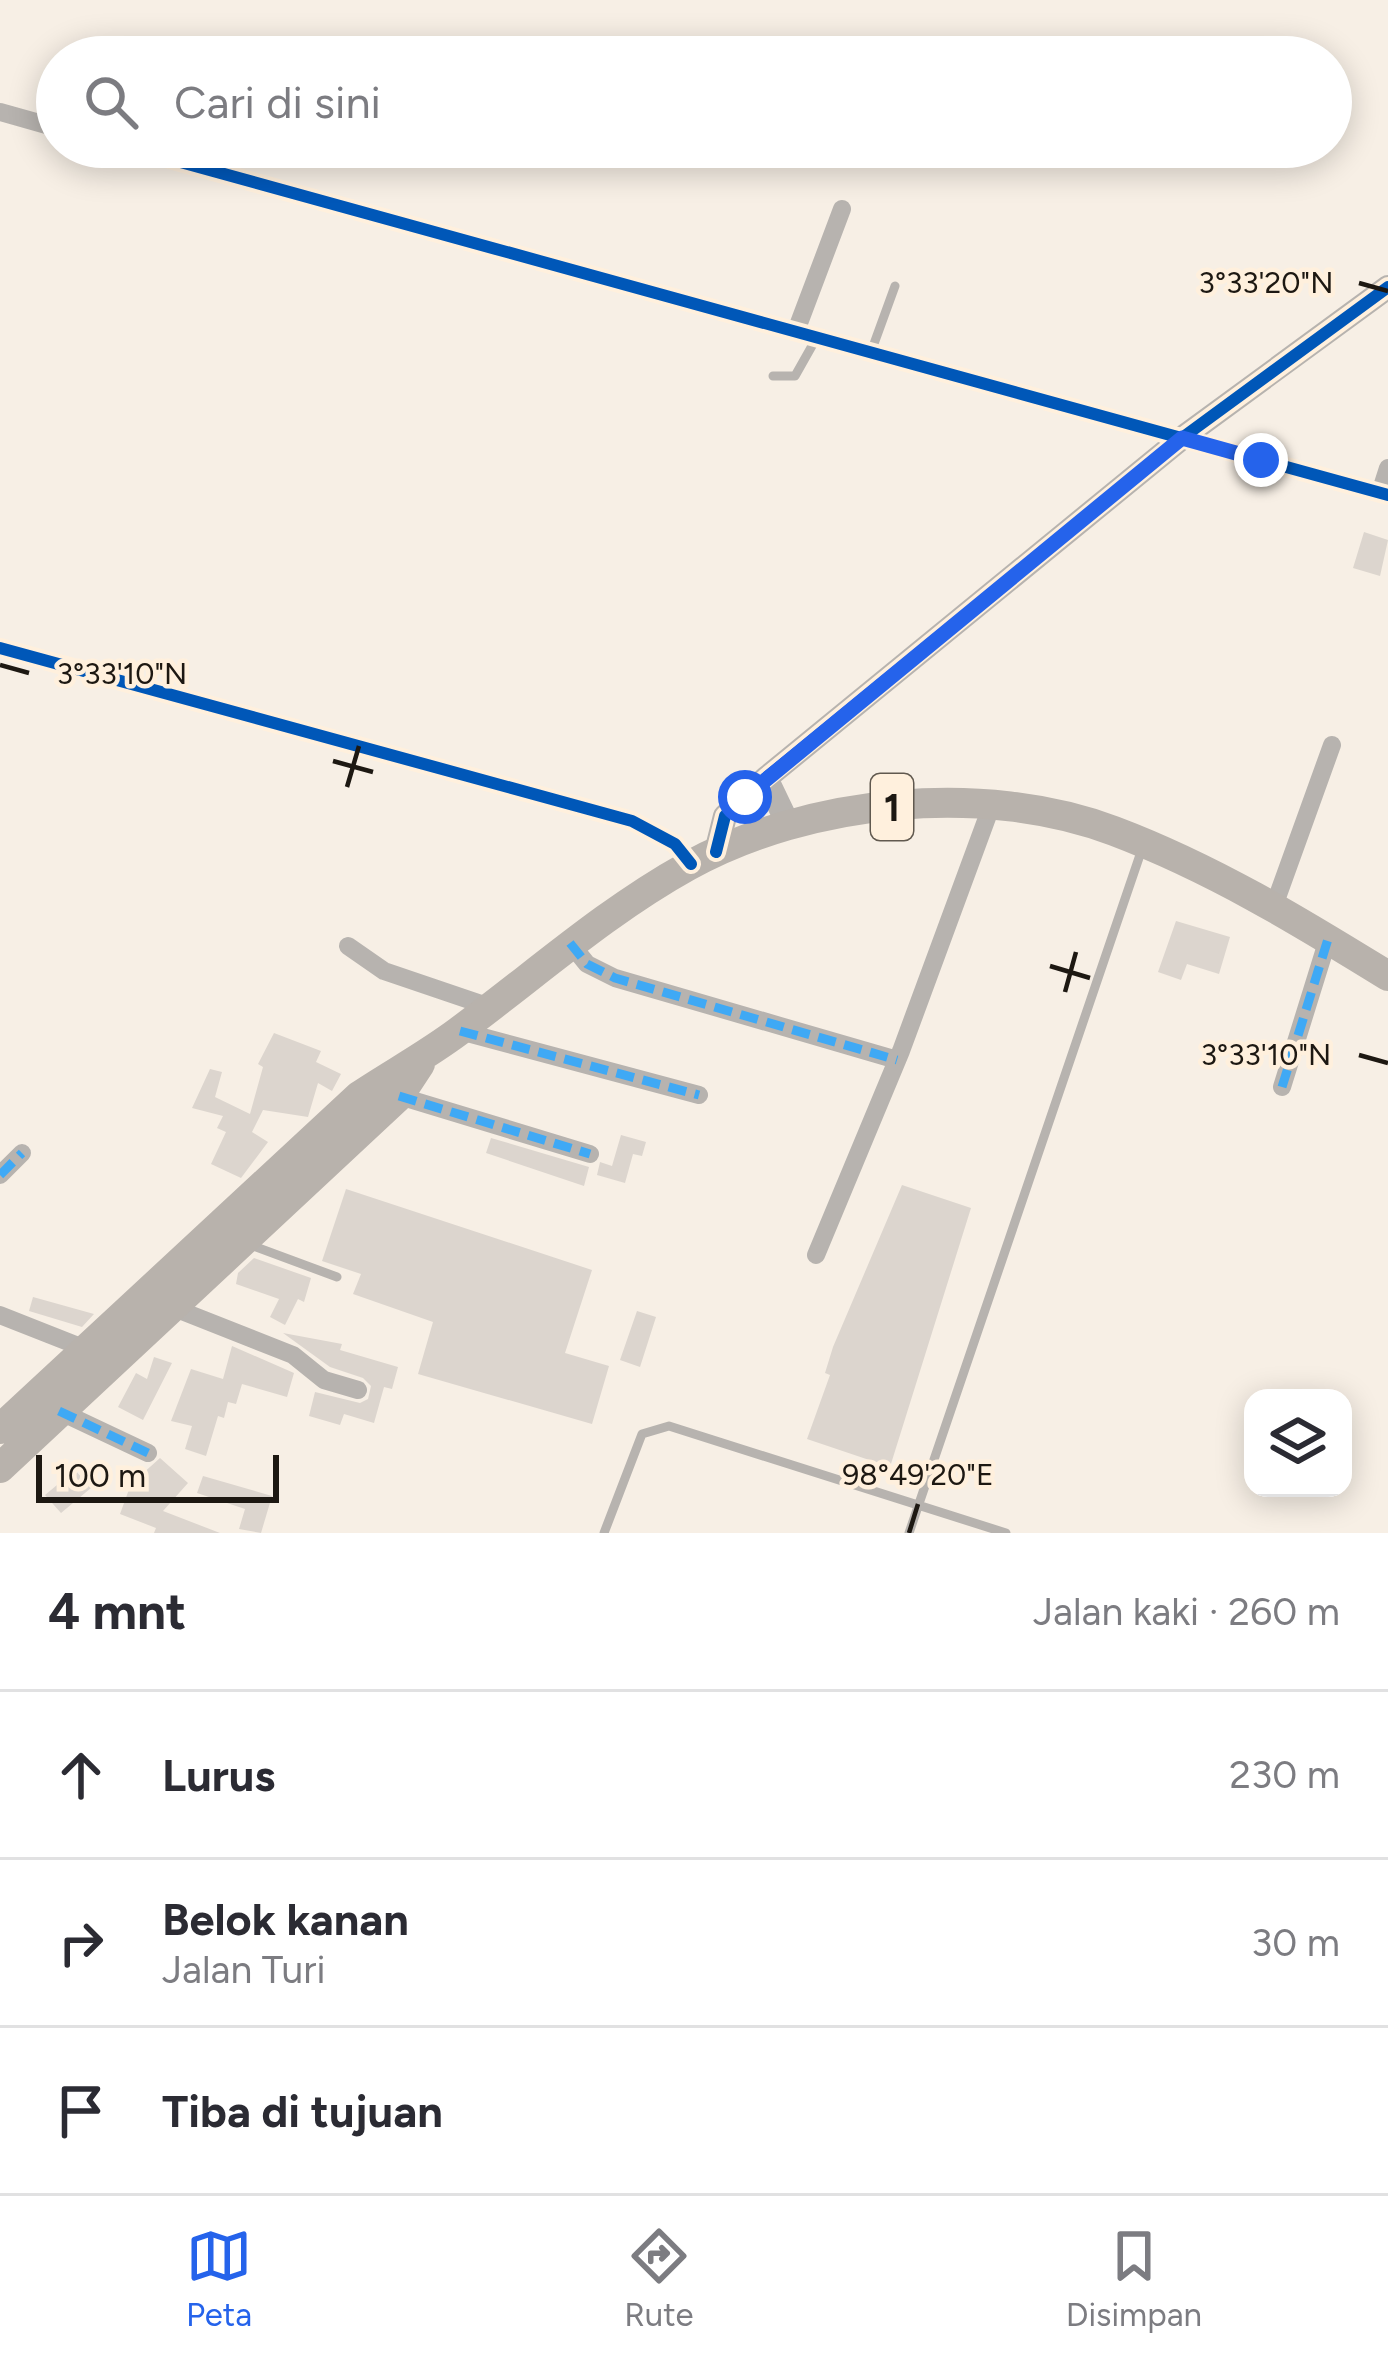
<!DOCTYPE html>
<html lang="id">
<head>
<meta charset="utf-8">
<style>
  :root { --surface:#fff; --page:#f7f7f7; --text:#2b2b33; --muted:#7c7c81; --line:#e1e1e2; --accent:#2563eb }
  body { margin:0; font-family:Figtree,sans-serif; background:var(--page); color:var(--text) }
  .controls { position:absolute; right:36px; bottom:36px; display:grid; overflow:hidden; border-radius:24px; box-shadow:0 6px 30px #0003 }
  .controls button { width:108px; height:108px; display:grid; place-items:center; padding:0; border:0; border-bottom:3px solid var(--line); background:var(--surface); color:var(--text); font:60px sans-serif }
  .scale { position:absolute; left:36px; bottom:30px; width:243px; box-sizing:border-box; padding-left:12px; border:6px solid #1d1812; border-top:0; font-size:33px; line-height:42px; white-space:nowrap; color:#1d1812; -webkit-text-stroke:9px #fff0dd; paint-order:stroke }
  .stop { position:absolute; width:36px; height:36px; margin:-27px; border:9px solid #2563eb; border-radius:50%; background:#fff }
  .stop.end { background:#2563eb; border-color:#fff; box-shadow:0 3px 12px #0008 }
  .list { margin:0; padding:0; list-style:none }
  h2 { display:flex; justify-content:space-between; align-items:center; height:156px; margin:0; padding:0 48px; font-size:51px }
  h2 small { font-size:39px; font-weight:400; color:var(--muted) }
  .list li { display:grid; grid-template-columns:78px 1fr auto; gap:36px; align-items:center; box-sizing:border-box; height:168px; padding:0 48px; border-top:3px solid var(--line) }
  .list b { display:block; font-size:45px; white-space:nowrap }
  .list p { margin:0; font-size:39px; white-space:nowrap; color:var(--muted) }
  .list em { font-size:39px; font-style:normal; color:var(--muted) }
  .icon { flex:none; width:66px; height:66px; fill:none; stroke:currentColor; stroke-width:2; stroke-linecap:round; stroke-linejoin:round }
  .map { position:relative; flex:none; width:1388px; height:1533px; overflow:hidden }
  .search { position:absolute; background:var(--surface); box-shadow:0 6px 30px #0003; left:36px; right:36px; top:36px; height:132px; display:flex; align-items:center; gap:30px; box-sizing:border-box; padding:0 42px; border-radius:66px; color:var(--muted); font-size:45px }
  .sheet { height:660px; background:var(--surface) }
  nav { display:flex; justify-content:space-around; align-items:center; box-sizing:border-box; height:168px; border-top:3px solid var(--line); background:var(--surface); font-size:33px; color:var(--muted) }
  nav a { display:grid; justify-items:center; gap:6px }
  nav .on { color:var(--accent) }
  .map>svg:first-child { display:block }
  .building { fill:#dcd5ce }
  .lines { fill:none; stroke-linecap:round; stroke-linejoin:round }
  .service { stroke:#b7b3af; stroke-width:9 }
  .minor { stroke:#b7b3af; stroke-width:18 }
  .tertiary { stroke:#b7b3af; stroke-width:24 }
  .trunk { stroke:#b8b2ac; stroke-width:30 }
  .quiet { stroke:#3fa9f5; stroke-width:9; stroke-dasharray:18 9; stroke-linecap:butt }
  .cycleway-casing { stroke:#fff0dd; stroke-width:20 }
  .cycleway { stroke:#0057b8; stroke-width:12 }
  .route { stroke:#2563eb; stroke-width:15 }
  .ticks { fill:none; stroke:#1d1812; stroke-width:4.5 }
  .labels { text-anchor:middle; stroke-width:9; stroke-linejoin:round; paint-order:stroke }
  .shield { fill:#fff0dd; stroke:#61594f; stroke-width:3 }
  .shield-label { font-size:39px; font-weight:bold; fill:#1d1812 }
  .ticks-label { font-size:30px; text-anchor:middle; fill:#1d1812; stroke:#fff0dd; stroke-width:9; stroke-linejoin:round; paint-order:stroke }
</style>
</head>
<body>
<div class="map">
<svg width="1388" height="1533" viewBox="0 0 1388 1533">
  <rect width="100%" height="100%" fill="#f7efe5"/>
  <path class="building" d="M1364,532L1388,540L1380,576L1353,568Z
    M1176,921L1230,937L1219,974L1187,964L1181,980L1158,972Z
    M274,1033L321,1051L316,1062L341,1074L332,1091L318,1083L308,1117L263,1110L252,1132L268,1142L241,1178L211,1164L226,1132L217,1128L223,1116L192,1108L210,1069L222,1072L215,1097L250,1114L263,1067L258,1064Z
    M621,1135L646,1142L642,1156L633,1154L625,1183L597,1175L600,1162L612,1166Z
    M491,1138L589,1167L584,1186L486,1153Z
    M902,1185L971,1208L890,1467L807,1439L830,1375L825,1373L833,1347Z
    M346,1189L592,1270L565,1353L609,1366L592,1424L418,1374L433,1322L353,1294L361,1274L322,1261Z
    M254,1258L311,1278L304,1302L298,1299L285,1325L270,1317L279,1299L236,1284L238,1273Z
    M33,1297L94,1314L82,1327L29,1311Z
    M637,1311L656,1317L640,1367L620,1360Z
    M283,1333L342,1344L340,1350L398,1367L392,1389L384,1387L374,1423L344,1414L340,1425L309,1416L315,1392L360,1403L368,1399L371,1386L363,1378L330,1367Z
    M232,1346L294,1373L287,1397L242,1384L236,1404L228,1402L224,1418L218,1416L206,1456L185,1449L192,1426L171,1421L191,1369L223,1379Z
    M154,1357L172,1363L143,1420L118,1407L136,1373L147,1379Z
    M160,1458L188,1483L163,1511L220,1533H154L156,1528L120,1514L131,1484Z
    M75,1470L91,1488L61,1513L45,1495Z
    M203,1476L272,1496L261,1533L239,1529L245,1509L197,1493Z"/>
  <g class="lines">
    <path class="service" d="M871,352L895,286
      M773,376H795L817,337
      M248,1244L337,1277
      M604,1533L642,1434L669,1426L1006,1533
      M909,1533L1142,849"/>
    <path class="minor" d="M0,112L57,128
      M126,147L1388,495
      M796,331L842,209
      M1380,493L1388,468
      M0,648L632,821L675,844L691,864
      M1274,906L1332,745
      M570,943L587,964L615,978L897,1060
      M348,946L384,971L490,1007
      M460,1031L699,1095
      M1282,1087L1328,939
      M399,1096L590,1154
      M0,1175L22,1153
      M816,1255L901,1051L991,807
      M174,1308L293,1355L324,1380L358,1390
      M0,1315L86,1349
      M59,1411L148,1453"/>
    <path class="tertiary" d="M766,778L789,826
      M716,852L725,816L766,778L1182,438L1388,287"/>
    <path class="trunk" d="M0,1429L359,1096C392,1074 427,1055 459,1031C535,975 605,912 688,866C809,799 984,782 1114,831C1212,868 1299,921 1388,976
      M0,1468L399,1096L420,1064"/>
    <path class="quiet" d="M570,943L587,964L615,978L897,1060
      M460,1031L699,1095
      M1282,1087L1328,939
      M399,1096L590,1154
      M0,1175L22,1153
      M59,1411L148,1453"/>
    <g class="cycleway-casing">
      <path id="cycleway" d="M126,147L1388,495
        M0,648L632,821L675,844L691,864
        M716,852L725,816L766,778L1182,438L1388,287"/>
    </g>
    <use href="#cycleway" class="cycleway"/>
  </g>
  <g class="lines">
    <path class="route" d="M745,797L1182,438L1261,460"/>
  </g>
  <path class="ticks" d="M1359,283L1388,291M0,665L29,673M333,761L373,772M347,787L359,746M1050,966L1090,978M1065,992L1076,952M1359,1055L1388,1063M909,1533L918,1504"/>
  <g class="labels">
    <rect class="shield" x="871" y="774" width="42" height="66" rx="9"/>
    <g class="shield-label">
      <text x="892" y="821">1</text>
    </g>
  </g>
  <g class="ticks-label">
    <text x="1266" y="293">3°33'20"N</text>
    <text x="122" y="684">3°33'10"N</text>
    <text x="1266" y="1065">3°33'10"N</text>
    <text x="918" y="1485">98°49'20"E</text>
  </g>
</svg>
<div class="controls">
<button><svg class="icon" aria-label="layers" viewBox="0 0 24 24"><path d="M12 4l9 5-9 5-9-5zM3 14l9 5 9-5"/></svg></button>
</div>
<div class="scale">100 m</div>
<div class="stop" style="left:745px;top:797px"></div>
<div class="stop end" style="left:1261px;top:460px"></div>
<div class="search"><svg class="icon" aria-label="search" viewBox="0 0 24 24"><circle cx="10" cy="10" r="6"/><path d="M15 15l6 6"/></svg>Cari di sini</div>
</div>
<section class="sheet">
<h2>4 mnt<small>Jalan kaki · 260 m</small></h2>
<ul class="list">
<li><svg class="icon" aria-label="ahead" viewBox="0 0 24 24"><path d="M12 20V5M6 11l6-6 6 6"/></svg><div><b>Lurus</b></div><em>230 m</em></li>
<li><svg class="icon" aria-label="right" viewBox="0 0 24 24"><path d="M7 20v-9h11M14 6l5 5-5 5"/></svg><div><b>Belok kanan</b><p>Jalan Turi</p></div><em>30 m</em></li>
<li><svg class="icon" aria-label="arrive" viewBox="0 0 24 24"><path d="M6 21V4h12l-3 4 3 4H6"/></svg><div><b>Tiba di tujuan</b></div></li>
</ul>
</section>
<nav>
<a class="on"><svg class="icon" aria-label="map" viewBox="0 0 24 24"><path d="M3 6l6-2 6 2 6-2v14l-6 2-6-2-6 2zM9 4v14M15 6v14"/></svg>Peta</a>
<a><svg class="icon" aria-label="directions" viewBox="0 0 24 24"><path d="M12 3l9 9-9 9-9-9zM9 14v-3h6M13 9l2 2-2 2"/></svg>Rute</a>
<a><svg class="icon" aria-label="saved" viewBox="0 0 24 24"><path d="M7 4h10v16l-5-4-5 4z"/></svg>Disimpan</a>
</nav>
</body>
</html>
